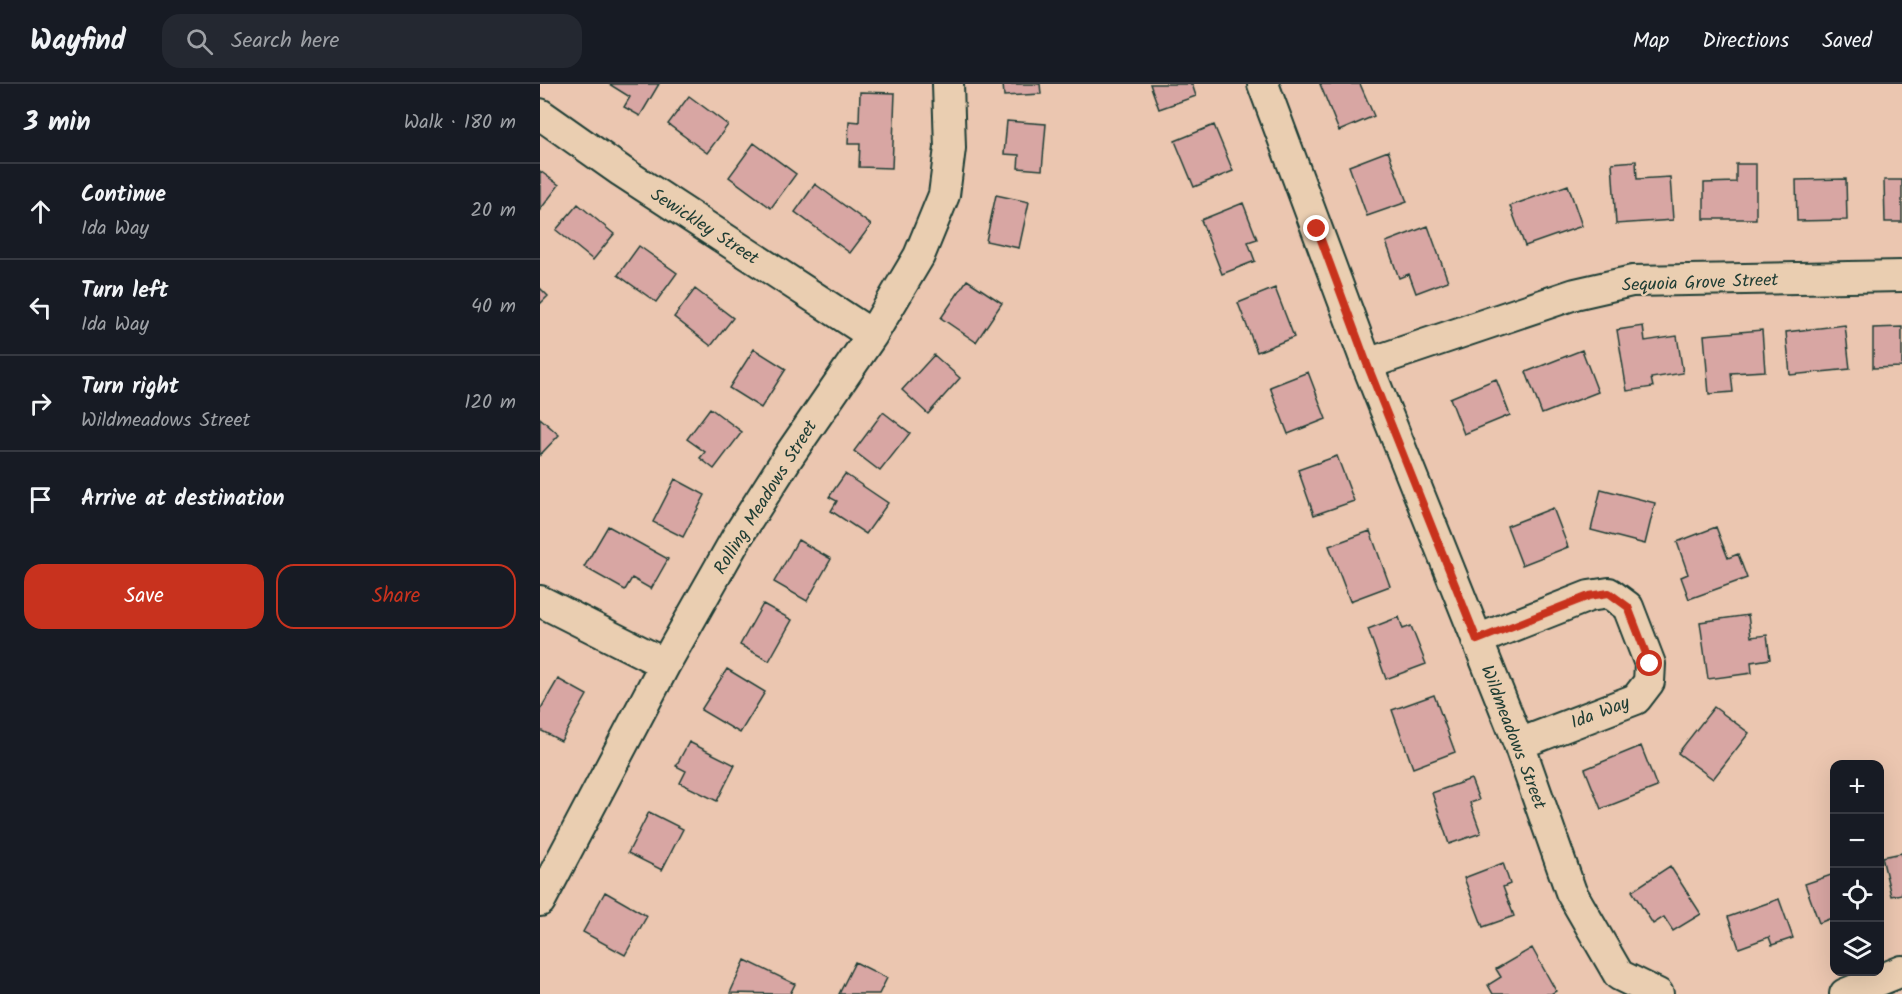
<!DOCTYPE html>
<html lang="en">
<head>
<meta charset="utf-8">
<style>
  :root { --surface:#171b24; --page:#242831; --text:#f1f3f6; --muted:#9ea1a6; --line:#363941; --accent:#c8321e }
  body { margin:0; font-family:Kalam,sans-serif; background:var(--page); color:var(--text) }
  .controls { position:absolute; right:18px; bottom:18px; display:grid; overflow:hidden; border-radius:12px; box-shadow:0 6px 24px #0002 }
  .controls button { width:54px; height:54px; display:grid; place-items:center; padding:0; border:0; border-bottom:2px solid var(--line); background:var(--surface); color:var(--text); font:30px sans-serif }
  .stop { position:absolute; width:18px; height:18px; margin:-14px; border:4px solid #c8321e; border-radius:50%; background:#fff }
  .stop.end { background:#c8321e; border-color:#fff; box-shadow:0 2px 6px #0008 }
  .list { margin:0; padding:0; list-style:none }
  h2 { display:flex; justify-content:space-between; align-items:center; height:78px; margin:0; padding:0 24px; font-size:26px }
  h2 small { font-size:20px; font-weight:400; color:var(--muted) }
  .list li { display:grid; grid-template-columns:39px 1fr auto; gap:18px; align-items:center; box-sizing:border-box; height:96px; padding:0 24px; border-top:2px solid var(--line) }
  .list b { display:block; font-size:22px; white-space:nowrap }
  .list p { margin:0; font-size:20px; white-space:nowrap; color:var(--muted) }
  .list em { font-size:20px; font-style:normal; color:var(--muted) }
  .actions { display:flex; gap:12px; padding:18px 24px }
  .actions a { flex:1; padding:14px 0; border:2px solid var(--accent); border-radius:18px; text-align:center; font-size:21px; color:var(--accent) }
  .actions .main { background:var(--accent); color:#fff }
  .icon { flex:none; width:33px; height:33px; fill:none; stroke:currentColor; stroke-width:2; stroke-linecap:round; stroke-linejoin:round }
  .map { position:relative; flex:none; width:1362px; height:910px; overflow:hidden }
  header { display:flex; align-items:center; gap:36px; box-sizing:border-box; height:84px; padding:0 30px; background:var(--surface); border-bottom:2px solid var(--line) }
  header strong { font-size:28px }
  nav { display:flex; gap:33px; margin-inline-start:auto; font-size:21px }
  .search { width:420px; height:54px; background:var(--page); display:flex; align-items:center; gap:15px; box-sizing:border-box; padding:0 21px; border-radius:18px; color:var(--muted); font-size:22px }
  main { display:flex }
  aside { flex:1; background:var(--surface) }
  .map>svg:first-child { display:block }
  .building { fill:#d8a6a3; stroke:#1f3d34; stroke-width:1.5 }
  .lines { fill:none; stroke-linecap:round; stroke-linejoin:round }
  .street-casing { stroke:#1f3d34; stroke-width:34 }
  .street { stroke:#eaceb1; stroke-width:30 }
  .route { stroke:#c8321e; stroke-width:8 }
  .labels { text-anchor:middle; stroke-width:4.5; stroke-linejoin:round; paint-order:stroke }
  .street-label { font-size:18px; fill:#1f3d34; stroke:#eaceb1 }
</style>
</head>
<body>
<header>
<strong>Wayfind</strong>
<div class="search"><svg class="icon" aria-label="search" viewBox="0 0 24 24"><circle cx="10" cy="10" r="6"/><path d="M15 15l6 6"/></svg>Search here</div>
<nav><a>Map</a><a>Directions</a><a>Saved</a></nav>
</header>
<main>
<aside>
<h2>3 min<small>Walk · 180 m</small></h2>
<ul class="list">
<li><svg class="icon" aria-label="ahead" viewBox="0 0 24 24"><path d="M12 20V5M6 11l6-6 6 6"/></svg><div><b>Continue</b><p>Ida Way</p></div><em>20 m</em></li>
<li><svg class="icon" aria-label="left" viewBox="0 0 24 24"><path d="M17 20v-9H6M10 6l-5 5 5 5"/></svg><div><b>Turn left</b><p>Ida Way</p></div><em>40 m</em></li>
<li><svg class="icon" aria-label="right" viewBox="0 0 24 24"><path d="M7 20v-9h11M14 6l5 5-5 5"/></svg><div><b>Turn right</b><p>Wildmeadows Street</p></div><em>120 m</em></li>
<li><svg class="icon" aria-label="arrive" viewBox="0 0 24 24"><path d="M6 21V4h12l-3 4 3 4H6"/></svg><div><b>Arrive at destination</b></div></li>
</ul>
<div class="actions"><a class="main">Save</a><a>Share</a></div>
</aside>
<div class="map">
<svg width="1362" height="910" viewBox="0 0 1362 910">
  <rect width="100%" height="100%" fill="#ebc6b0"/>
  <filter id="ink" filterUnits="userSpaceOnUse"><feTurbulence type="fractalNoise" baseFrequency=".0167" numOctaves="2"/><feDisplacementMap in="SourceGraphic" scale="12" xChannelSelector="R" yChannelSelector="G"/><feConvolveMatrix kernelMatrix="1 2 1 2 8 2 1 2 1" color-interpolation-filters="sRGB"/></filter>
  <g filter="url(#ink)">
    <path class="building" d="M69,0H119L100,32L84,23L90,13Z
      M463,0H500L501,10L464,12Z
      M610,0H652L656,12L619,25Z
      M780,0H820L834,32L799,47Z
      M320,8L355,9L352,84L319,83L320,60H308L309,37L319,38Z
      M149,12L188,41L167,69L128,40Z
      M467,37L506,40L502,86L478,84L479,71L464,70Z
      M674,41L693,87L654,103L635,57Z
      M214,59L256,90L231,124L189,93Z
      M848,67L867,118L827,132L809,82Z
      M1096,77L1097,95L1130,93L1133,136L1076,140L1072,79Z
      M1196,80H1216V135H1164V99L1196,98Z
      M0,87L19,101L0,126Z
      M1306,95L1307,136L1257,137L1256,96Z
      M1344,96H1362V138H1345Z
      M275,100L331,141L310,169L255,128Z
      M1028,101L1042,142L985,162L970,122Z
      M456,111L489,118L479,164L446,157Z
      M703,119L717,155L708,158L715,177L682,190L661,136Z
      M38,120L74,150L53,176L16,146Z
      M888,142L908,197L876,209L869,190L859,194L846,158Z
      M99,162L137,189L116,218L78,191Z
      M427,196L462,219L436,258L401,234Z
      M0,204L8,212L0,220Z
      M735,204L754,253L717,268L698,219Z
      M155,205L193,234L171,262L134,233Z
      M1305,241L1310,285L1250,291L1246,248Z
      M1103,242L1105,257L1137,252L1143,289L1111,294L1113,303L1087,307L1077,246Z
      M1362,243V283L1333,284V244Z
      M1222,246L1225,287L1191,289L1193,308L1169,310L1164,251Z
      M214,265L246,285L221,324L189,304Z
      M1042,266L1058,308L1002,330L986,288Z
      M394,271L420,294L388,330L362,306Z
      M768,288L786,335L748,350L730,303Z
      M956,295L970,331L924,350L910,314Z
      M170,324L202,348L174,385L160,374L165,368L147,355Z
      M343,328L370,349L340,387L314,367Z
      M0,334L19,351L0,371Z
      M797,372L814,417L774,431L758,386Z
      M305,390L348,419L326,450L291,427L297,417L289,413Z
      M135,395L165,411L143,453L113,438Z
      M1061,405L1115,419L1105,460L1051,446Z
      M1013,424L1028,463L982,481L967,442Z
      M68,442L128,475L111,505L92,494L85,506L44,483Z
      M1176,443L1188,474L1198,470L1207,494L1149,515L1141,493L1148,490L1137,458Z
      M830,447L850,502L810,517L789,462Z
      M258,456L291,475L267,517L234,498Z
      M223,520L252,536L229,577L200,561Z
      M1208,531L1211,553L1227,551L1230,575L1211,578L1212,589L1168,595L1160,538Z
      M859,533L863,545L871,542L886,580L846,595L828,545Z
      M187,585L225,608L200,649L161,626Z
      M18,595L47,611L21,657L0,646V626Z
      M894,611L915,668L873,684L852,626Z
      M1174,623L1209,649L1173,695L1138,669Z
      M149,658L195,681L177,717L140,699L146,687L136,682Z
      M1101,662L1117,703L1061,725L1045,685Z
      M931,695L939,716L930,719L941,749L909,760L892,709Z
      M109,728L143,745L122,786L88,769Z
      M1362,769V810L1351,812L1342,773Z
      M963,779L970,800L963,803L974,832L943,843L924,794Z
      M1130,782L1161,830L1133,847L1124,833L1113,840L1092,807Z
      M1294,790V833L1279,839L1265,800Z
      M65,808L107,832L85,871L43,848Z
      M1239,815L1253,854L1232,861L1229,853L1199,864L1188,833Z
      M992,864L1016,907L1011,910H953L948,901L961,893L956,885Z
      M205,876L255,900L250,910L190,909Z
      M315,878L347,894L339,910H299Z"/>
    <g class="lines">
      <g class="street-casing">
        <path id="street" d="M723,0L827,280L979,660L1031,808L1079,891L1118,910
          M0,30L81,87L332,251
          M827,280L1035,210L1092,197L1362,192
          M0,517L125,580
          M937,556L1049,512L1069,509L1088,523L1110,580L1109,598L1096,615L979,660
          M0,817L125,580L197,453L248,373L332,251L379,172L404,111L410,64L408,0
          M1305,910L1362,887"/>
      </g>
      <use href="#street" class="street"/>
    </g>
  </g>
  <g class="lines" filter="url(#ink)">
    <path class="route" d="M777,145L827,280L937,556L1049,512L1069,509L1088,523L1110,580"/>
  </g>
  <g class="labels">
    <g class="street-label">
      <text transform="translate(165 142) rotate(33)" y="6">Sewickley Street</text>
      <text transform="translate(1160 198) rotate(-2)" y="6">Sequoia Grove Street</text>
      <text transform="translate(225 413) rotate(-58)" y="6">Rolling Meadows Street</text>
      <text transform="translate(1060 628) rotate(-21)" y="6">Ida Way</text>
      <text transform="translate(974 653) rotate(69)" y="6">Wildmeadows Street</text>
    </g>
  </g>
</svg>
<div class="controls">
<button>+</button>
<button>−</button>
<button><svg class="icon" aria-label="locate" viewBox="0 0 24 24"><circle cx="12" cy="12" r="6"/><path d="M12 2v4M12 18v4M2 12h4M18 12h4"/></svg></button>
<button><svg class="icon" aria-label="layers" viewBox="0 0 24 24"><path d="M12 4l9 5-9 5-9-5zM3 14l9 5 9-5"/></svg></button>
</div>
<div class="stop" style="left:1110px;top:580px"></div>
<div class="stop end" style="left:777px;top:145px"></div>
</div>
</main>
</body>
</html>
